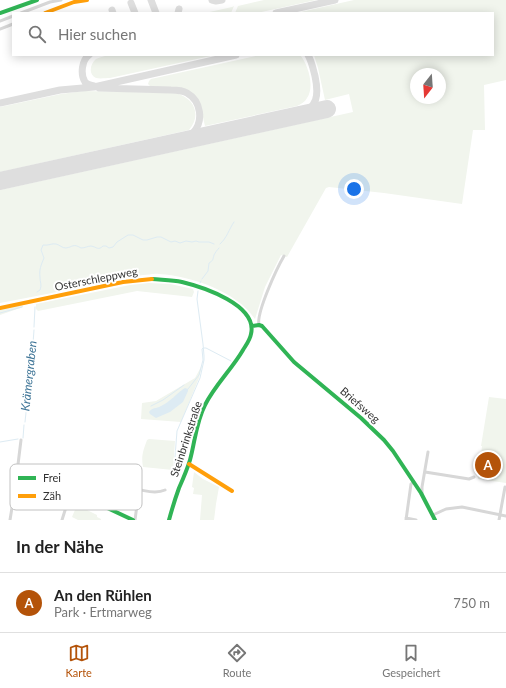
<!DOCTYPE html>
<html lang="de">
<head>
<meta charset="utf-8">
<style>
  :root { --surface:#fff; --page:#f2f2f2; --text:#222; --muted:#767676; --line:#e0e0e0; --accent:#b45309 }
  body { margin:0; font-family:Lato,sans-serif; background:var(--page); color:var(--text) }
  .compass { position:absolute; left:410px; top:68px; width:36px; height:36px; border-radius:50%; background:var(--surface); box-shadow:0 2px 10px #0003; rotate:197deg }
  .you { position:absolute; left:354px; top:189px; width:14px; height:14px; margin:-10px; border:3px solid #fff; border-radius:50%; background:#1a73e8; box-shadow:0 0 0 6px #1a73e833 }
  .badge { display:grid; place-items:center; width:26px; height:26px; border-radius:50%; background:var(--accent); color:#fff; font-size:13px; font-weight:700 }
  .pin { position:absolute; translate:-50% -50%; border:2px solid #fff; box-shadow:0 1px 4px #0006 }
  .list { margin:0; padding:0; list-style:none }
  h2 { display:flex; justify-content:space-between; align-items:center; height:52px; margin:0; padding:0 16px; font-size:17px }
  h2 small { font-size:13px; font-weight:400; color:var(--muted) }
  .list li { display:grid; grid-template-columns:26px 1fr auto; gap:12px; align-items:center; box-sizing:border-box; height:60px; padding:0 16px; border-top:1px solid var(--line) }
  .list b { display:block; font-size:15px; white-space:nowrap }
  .list p { margin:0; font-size:13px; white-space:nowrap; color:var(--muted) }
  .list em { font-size:13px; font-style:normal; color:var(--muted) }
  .icon { flex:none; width:22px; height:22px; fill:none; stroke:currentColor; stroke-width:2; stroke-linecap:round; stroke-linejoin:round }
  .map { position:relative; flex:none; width:506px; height:520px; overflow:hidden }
  .search { position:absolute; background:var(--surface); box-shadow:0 2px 10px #0003; left:12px; right:12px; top:12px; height:44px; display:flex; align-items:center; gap:10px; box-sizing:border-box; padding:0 14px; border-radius:0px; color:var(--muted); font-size:15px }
  .sheet { height:112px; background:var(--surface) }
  nav { display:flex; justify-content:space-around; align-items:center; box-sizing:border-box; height:56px; border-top:1px solid var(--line); background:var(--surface); font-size:11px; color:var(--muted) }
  nav a { display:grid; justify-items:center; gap:2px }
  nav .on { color:var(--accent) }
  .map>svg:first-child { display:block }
  .green { fill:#f1f5ed; fill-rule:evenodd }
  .water { fill:#ddebf3 }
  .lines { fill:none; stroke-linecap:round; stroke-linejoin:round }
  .stream { stroke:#ddebf3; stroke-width:1 }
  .taxiway { stroke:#dedede; stroke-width:7 }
  .runway { stroke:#dedede; stroke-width:18 }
  .street { stroke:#d7d7d7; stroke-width:3 }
  .fast { stroke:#30b455; stroke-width:4 }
  .slow { stroke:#ff9f0a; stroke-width:4 }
  .labels { text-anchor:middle; stroke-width:4; stroke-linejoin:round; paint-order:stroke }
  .street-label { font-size:11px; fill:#333; stroke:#fff }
  .water-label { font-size:12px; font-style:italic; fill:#3f7597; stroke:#fff }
  .key { fill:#fff; stroke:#c2c2c2; stroke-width:1 }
  .key-label { font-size:11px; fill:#333 }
</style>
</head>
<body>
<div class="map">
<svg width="506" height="520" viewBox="0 0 506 520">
  <rect width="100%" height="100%" fill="#fff"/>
  <path class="green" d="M264,0H316L257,13H235L238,6Z
    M354,0H506V80L484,85L485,130H473L462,204L384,193L329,187L326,188L287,257L281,255L265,287L255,319C236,291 191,276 159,274C154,273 148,275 143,275C128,277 113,280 98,283C66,290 33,297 0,303V190L353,112L349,94L325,100L318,68L314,55H493V13H296ZM416,74H440V98H416Z
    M234,6L231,13H205L232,7Z
    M109,55H215L110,78C106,78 100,79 96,78C88,74 90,64 96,59C100,57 105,56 109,55Z
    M260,55H300C308,64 315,87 307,98C305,102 301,104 297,106L205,126C203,119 202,111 200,105C192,85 170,88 152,87L150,86L148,84L149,81L151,79Z
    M84,91L176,93C194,98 202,115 189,130L0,172V107L61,94Z
    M149,283L170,284L193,289L194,292L192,297L137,291L38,311L36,309V304L130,285Z
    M22,304L23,307L0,315V309Z
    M202,365L199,378L181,422L141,419L142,403L156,401L195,378Z
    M489,397L506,399V483L478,479L482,446H481Z
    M149,439L175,441L173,470L143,467C141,456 143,451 147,440Z
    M194,472L203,479L219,487L216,504L214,520H200L202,495L193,494L194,488L192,487Z
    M77,505L97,515V517L101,519V520H78L72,517Z"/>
  <path class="water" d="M185,388L188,389V391L183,402L170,412L156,418L150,414L149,412C152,407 156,409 161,406C170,402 177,393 185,388Z"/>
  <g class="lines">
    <path class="stream" d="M220,244C227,238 229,229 234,222
      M202,279L208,271L209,263C213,261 213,259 214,255C215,253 217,250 219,248
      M200,283L201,281
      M37,292L40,290C42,285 40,282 40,277C39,270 41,265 44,258L41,250L43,245C48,246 52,243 56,244C60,245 62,248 66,248C73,247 73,243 81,248C85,248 88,246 91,246C97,247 98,251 103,246H106L109,248L113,247L117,242L128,235H133L143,240H147L157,237H161L171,242L175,241L180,243L186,241L192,242L196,241L199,242H209L214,244
      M0,313L22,307
      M34,327L35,307
      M188,389L199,375L203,360L202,349L203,348H206L231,361
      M151,406L163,400L184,385
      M25,422L32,357L34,330
      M23,438L24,425
      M0,442L18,439
      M174,470L177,431L200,378L204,360V356L203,344L197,299L198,291"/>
    <path class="taxiway" d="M151,0L156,13
      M212,0L216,1L222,0
      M131,3L135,13
      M112,10L113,13
      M178,13L179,9
      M276,13L335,0
      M89,55C82,60 80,74 85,82C87,85 90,85 94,86
      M99,88L171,90C177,90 182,90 187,93C201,101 204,121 193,133C190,137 186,138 183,140
      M0,103L60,90L94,87L236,55
      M298,115C318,108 319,95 315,76C313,69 312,62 308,55"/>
    <path class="runway" d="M0,181L327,109"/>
    <path class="street" d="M21,13L50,2L61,0
      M0,21L13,16
      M0,29L13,24
      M259,325C256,313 277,268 284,256
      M425,472L469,479L474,477
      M422,494V487L428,452
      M101,505L104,482L107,479C122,483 150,497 165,490
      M433,515L446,509L462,507L506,516
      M406,518L416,520
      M10,520L15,489L21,440
      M62,520L67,504L72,492
      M135,520L139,490
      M406,520L411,484L414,482
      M499,520L505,487"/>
    <path class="fast" d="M0,13L37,0
      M152,279C162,280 172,280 182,282C203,287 258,305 251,334C250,340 246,345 243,350C232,369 215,385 205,405C196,422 195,442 190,460C187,470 183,479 179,488C175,499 172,509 169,520
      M252,326L259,325L262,326L294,362L361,418L384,440L393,451L421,493L435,520
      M15,489L38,486L59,488L101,505L133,520"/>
    <path class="slow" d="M45,13L74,2L87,0
      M0,308L123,282L152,279
      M189,464L232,491"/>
  </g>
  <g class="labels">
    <g class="street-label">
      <text transform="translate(96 279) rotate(-11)" y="4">Osterschleppweg</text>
      <text transform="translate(360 405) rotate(41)" y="4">Briefsweg</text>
      <text transform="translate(186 439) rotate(-72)" y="4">Steinbrinkstraße</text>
    </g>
    <g class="water-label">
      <text transform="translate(29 376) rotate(-84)" y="4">Krämergraben</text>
    </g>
  </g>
  <rect x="10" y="464" width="132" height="46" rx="6" class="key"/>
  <rect x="18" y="476" width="18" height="4" fill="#30b455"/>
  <rect x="18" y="494" width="18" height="4" fill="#ff9f0a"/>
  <g class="key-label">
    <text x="43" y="482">Frei</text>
    <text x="43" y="500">Zäh</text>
  </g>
</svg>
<svg class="compass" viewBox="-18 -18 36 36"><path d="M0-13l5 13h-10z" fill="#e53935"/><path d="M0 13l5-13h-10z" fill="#767676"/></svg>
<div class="you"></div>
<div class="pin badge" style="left:488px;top:465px">A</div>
<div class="search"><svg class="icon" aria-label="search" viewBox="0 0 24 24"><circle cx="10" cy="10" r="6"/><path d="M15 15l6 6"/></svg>Hier suchen</div>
</div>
<section class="sheet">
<h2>In der Nähe<small></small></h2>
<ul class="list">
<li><span class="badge">A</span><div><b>An den Rühlen</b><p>Park · Ertmarweg</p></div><em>750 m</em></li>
</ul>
</section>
<nav>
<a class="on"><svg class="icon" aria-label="map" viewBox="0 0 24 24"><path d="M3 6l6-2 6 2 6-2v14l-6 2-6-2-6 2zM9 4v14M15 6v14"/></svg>Karte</a>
<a><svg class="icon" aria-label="directions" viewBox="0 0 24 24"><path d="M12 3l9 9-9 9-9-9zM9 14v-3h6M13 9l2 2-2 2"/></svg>Route</a>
<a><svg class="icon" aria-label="saved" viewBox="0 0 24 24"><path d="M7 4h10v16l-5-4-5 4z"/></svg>Gespeichert</a>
</nav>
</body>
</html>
